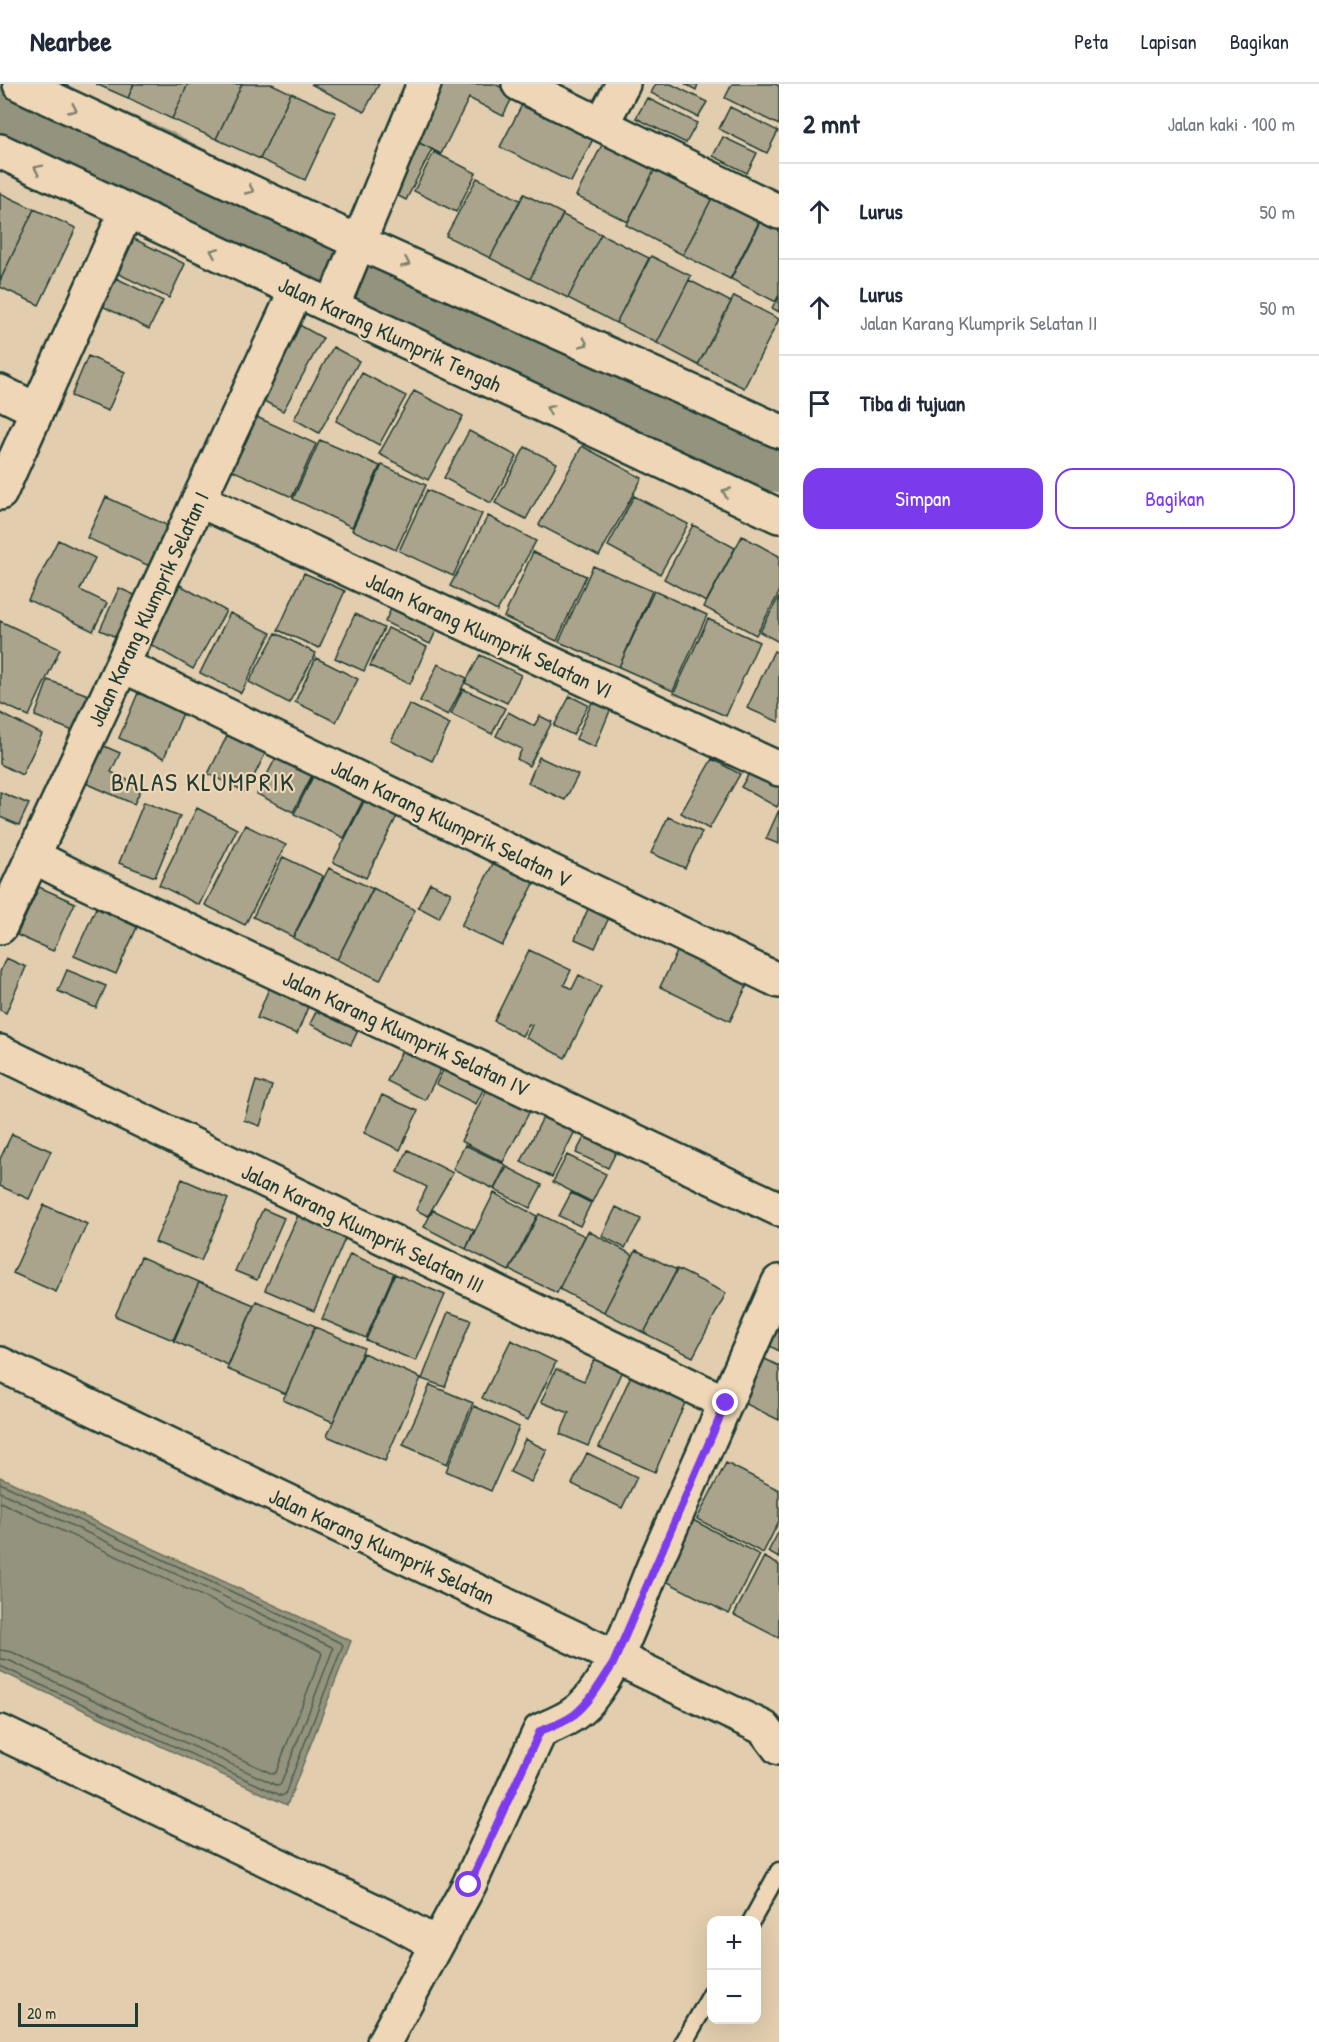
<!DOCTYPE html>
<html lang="id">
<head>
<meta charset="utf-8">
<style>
  :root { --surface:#fff; --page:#f6f6f7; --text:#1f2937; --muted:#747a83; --line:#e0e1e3; --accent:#7c3aed }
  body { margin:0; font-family:"Patrick Hand",sans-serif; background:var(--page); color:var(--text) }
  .controls { position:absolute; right:18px; bottom:18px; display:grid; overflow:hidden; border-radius:12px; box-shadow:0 6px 24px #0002 }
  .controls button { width:54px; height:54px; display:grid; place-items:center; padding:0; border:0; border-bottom:2px solid var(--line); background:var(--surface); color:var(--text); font:30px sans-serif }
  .scale { position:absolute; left:18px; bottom:15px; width:120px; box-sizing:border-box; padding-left:6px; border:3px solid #1f3d34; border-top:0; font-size:16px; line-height:21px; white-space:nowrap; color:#1f3d34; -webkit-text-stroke:4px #eed6b6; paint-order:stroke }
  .stop { position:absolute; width:18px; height:18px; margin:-14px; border:4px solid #7c3aed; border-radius:50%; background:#fff }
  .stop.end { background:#7c3aed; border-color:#fff; box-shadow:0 2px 6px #0008 }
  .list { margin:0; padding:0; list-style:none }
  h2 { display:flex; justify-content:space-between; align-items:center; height:78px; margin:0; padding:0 24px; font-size:26px }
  h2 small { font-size:20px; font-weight:400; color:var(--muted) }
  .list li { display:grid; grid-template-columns:39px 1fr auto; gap:18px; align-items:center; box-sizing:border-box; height:96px; padding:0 24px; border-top:2px solid var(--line) }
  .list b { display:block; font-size:22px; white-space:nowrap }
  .list p { margin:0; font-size:20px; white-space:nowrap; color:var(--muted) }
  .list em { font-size:20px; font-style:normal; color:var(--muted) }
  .actions { display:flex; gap:12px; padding:18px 24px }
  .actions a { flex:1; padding:14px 0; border:2px solid var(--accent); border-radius:18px; text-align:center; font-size:21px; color:var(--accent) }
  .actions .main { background:var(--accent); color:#fff }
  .icon { flex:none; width:33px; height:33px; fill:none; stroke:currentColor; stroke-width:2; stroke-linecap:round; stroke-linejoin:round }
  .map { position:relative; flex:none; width:779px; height:1958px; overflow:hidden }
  header { display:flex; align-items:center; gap:36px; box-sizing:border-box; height:84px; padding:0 30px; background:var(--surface); border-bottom:2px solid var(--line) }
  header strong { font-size:28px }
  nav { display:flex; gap:33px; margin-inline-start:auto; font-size:21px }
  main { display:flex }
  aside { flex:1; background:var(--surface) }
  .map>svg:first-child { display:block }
  .water { fill:#94937d; stroke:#657160; stroke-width:1.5 }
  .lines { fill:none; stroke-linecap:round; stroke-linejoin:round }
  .shore { stroke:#4e5f51; stroke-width:1.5 }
  .river { stroke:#94937d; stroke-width:72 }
  .building { fill:#aba48c; stroke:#1f3d34; stroke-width:1.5 }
  .service-casing { stroke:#1f3d34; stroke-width:21 }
  .minor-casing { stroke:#1f3d34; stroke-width:38 }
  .service { stroke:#eed6b6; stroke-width:16 }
  .minor { stroke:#eed6b6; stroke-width:33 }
  .oneway { stroke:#7c826e }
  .route { stroke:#7c3aed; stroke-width:8 }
  .labels { text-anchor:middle; stroke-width:4.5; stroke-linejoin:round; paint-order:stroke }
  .street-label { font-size:22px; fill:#1f3d34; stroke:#eed6b6 }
  .quarter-label { font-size:26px; letter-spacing:1.5px; fill:#1f3d34; stroke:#eed6b6 }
</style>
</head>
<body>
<header>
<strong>Nearbee</strong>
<nav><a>Peta</a><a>Lapisan</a><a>Bagikan</a></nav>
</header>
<main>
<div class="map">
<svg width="779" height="1958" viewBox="0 0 779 1958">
  <rect width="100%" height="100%" fill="#e2cdae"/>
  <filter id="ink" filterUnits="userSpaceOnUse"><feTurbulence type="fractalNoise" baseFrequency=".0167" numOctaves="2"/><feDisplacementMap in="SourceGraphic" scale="12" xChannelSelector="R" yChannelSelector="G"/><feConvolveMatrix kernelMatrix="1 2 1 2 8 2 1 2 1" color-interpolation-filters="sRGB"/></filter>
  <g filter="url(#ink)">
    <path class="water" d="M0,1393L351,1557L287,1721L0,1587Z"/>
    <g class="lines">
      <path class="shore" d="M0,1399L341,1559L343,1561L285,1710L282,1712L0,1582
        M0,1408L332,1563L333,1565L281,1700L278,1702L8,1576L0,1575
        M0,1418L320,1567L322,1570L276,1688L273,1690L12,1568L0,1566"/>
      <path class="river" d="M0,14L158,81L334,174L779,372"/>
    </g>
    <path class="building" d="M96,0H134L128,14Z
      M134,0H188L172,35L128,14Z
      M188,0H242L216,55L172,35Z
      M242,0H272L291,9L260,75L216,55Z
      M311,0H379L364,28Z
      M430,0H495L514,10L503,32L469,14L441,70L404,51Z
      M656,0H671L707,18L698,33L651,9Z
      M685,0H698L696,6Z
      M732,0H775L779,2V41L725,14Z
      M291,9L336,29L305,96L260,75Z
      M647,14L697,39L686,59L636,34Z
      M523,19L593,55L571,98L500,63Z
      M730,23L778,47L767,69L719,45Z
      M723,53L757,69L747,89L713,72Z
      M408,54L432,65L406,116L383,104Z
      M605,55L657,81L628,138L576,112Z
      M434,68L476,89L456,128L414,107Z
      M657,81L714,110L683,171L626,141Z
      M477,94L520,116L490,174L446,152Z
      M0,109L34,125L0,197Z
      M524,110L563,130L530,195L490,174Z
      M714,110L761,134L730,195L683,171Z
      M34,125L76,144L39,221L0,203V197Z
      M766,126L779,132V212L776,218L731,195Z
      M563,131L601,150L568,214L530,195Z
      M122,149L185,180L169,214L106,184Z
      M601,150L649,174L616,239L568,214Z
      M651,172L691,192L657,259L616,239Z
      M116,194L163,217L149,245L102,222Z
      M689,196L731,218L698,281L657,259Z
      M779,211V228L772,224Z
      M734,212L779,235L744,304L698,281Z
      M294,238L323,254L283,327L254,312Z
      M333,263L359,277L319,349L294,335Z
      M88,272L125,288L108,327L71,312Z
      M362,289L406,312L379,361L336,337Z
      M414,307L463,332L428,396L379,370Z
      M250,330L316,360L292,413L225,383Z
      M469,347L517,372L491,419L444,394Z
      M320,356L380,382L352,443L293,415Z
      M582,362L642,394L599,472L539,441Z
      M525,363L557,379L526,435L495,419Z
      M382,381L426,401L396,466L352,446Z
      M427,406L482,430L453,492L399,467Z
      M634,412L688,440L660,490L608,462Z
      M106,413L173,444L154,484L87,454Z
      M488,432L536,457L497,527L450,502Z
      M693,441L735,464L706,518L664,495Z
      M742,452L779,472V509L756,551L704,523Z
      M58,456L95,474L80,506L107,519L93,547L28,516Z
      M533,468L586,492L557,557L504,533Z
      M593,482L652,507L619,583L559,558Z
      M304,489L345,507L319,564L278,546Z
      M180,501L226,527L193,585L148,559Z
      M119,504L141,514L123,556L100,546Z
      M654,507L707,531L673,607L619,583Z
      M779,513V558L760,548Z
      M396,514L441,536L430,560L385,538Z
      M230,529L271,549L241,609L200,589Z
      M355,530L384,544L364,587L335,574Z
      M708,535L759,558L726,632L674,609Z
      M0,537L60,565L29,632L0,619Z
      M388,544L427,563L410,600L370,582Z
      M276,549L316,569L289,619L249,598Z
      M774,567L779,569V638L747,624Z
      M480,571L521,591L507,619L465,599Z
      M316,574L358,595L336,638L295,618Z
      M438,580L467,594L448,631L420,617Z
      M48,596L99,615L86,652L35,632Z
      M463,605L505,624L492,650L451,630Z
      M138,609L183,629L164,674L119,654Z
      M596,609L614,617L595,663L576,655Z
      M570,612L588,621L573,651L554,642Z
      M409,620L450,640L432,677L391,657Z
      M508,628L534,642L540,632L552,638L529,682L517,675L522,665L496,652Z
      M0,629L42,650L22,691L0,680Z
      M234,638L272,656L246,708L208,690Z
      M97,659L120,669L111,688L142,703L134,720L81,697Z
      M283,660L319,678L293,728L257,710Z
      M539,673L578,691L565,716L528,699Z
      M712,675L740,690L709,745L681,729Z
      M320,679L369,704L344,754L294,730Z
      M754,681L779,695V719L777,723L741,703Z
      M370,706L402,722L366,794L333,778Z
      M0,708L29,720L19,741L0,733Z
      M144,718L180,732L155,793L119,779Z
      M197,724L237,745L199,821L159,801Z
      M779,726V760L766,755Z
      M668,733L702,748L685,784L651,769Z
      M245,741L286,761L245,841L205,821Z
      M501,764L542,784L502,862L461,842Z
      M283,773L323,792L293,853L253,833Z
      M329,784L373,805L337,876L293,854Z
      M430,799L451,809L439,834L418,823Z
      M39,803L75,819L53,867L17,851Z
      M373,804L415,826L380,896L337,876Z
      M591,818L612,827L595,864L575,855Z
      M96,824L137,843L116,890L74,872Z
      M679,864L749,897L730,937L660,903Z
      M529,866L571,886L564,901L572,905L579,891L601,902L565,974L526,954L532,941L529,940L522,952L494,937Z
      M6,874L26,883L6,929L0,926V888Z
      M67,886L106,902L96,924L58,907Z
      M274,892L314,908L297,950L257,934Z
      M323,914L364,934L351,961L310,940Z
      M407,957L445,977L425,1016L387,997Z
      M448,977L488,996L476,1020L436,1000Z
      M256,997L272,1002L260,1042L244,1036Z
      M489,1001L532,1023L503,1078L461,1057Z
      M382,1011L418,1027L400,1066L364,1049Z
      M546,1027L577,1043L552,1093L521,1078Z
      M591,1040L622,1056L608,1084L576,1069Z
      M12,1050L51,1067L29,1115L0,1102V1075Z
      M465,1061L506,1081L494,1105L453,1085Z
      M408,1066L453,1089L428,1132L416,1126L427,1103L397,1088Z
      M567,1071L606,1090L592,1118L553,1098Z
      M507,1083L542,1101L530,1124L495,1106Z
      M182,1095L228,1115L201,1177L155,1158Z
      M494,1109L537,1132L509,1187L466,1165Z
      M571,1109L591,1119L580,1142L559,1132Z
      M44,1121L87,1140L56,1208L13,1189Z
      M302,1122L350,1143L314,1227L265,1206Z
      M616,1123L641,1135L625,1164L602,1152Z
      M263,1125L284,1134L257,1196L235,1187Z
      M433,1126L474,1146L466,1165L424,1143Z
      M539,1130L585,1152L557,1209L510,1186Z
      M588,1147L633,1171L604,1228L559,1205Z
      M636,1166L677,1186L644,1249L604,1228Z
      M350,1170L394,1189L366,1254L322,1235Z
      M141,1173L199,1198L173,1256L115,1232Z
      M677,1185L726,1209L693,1273L644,1249Z
      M395,1190L445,1211L416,1277L366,1256Z
      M199,1198L254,1221L228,1281L174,1257Z
      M256,1217L315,1242L286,1310L227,1285Z
      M779,1218V1267L759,1256Z
      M448,1228L471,1236L445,1303L422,1295Z
      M315,1243L364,1264L333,1338L283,1316Z
      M511,1256L556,1278L528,1336L482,1314Z
      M363,1269L421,1294L385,1377L327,1352Z
      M597,1269L624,1282L588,1362L560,1350L569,1329L541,1318L556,1285L584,1297Z
      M759,1272L779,1282V1336L738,1316Z
      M633,1287L688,1312L655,1388L599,1363Z
      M430,1301L473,1319L447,1380L403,1361Z
      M474,1322L519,1343L491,1407L446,1387Z
      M525,1355L547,1366L531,1398L510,1388Z
      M587,1369L637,1393L622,1424L572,1400Z
      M726,1379L779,1406V1437L763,1469L697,1435Z
      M689,1434L760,1471L729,1530L658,1493Z
      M779,1447V1474L768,1468Z
      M764,1473L779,1481V1554L734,1531Z"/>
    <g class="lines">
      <g class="service-casing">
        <path id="service" d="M752,1836L779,1787
          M684,1958L712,1909"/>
      </g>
      <g class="minor-casing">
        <path id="minor" d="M20,0L358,158L779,347
          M519,0L779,128
          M602,39L623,0
          M0,67L779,432
          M332,223L424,0
          M0,308L37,326
          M0,409L126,128
          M199,416L779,685
          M122,581L779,897
          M33,772L74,793L779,1125
          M0,843L296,207
          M0,968L726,1319
          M0,1280L764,1644L779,1664
          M0,1648L391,1835L436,1860
          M384,1958L469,1801L540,1647C559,1638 575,1633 589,1616C621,1576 636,1524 656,1477C697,1384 738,1291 779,1198"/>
      </g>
      <use href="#service" class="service"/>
      <use href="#minor" class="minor"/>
    </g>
    <defs><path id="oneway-chevron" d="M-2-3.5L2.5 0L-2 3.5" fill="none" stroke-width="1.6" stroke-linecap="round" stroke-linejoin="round" transform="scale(1.5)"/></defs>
    <g class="oneway">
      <use href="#oneway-chevron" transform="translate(73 25) rotate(25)"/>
      <use href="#oneway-chevron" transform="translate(38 85) rotate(-154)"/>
      <use href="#oneway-chevron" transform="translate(250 106) rotate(25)"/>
      <use href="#oneway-chevron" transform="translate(214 168) rotate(-156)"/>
      <use href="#oneway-chevron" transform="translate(406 179) rotate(24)"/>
      <use href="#oneway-chevron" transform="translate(584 259) rotate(24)"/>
      <use href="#oneway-chevron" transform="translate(550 325) rotate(-155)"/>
      <use href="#oneway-chevron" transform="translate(726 408) rotate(-155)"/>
    </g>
  </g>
  <g class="lines" filter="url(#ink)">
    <path class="route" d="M469,1801L540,1647C552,1642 565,1638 575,1630C591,1617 602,1597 613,1580L726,1319"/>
  </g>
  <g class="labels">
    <g class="street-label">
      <text transform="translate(390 250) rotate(25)" y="8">Jalan Karang Klumprik Tengah</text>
      <text transform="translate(148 525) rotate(-65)" y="8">Jalan Karang Klumprik Selatan I</text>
      <text transform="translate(489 551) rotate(25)" y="8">Jalan Karang Klumprik Selatan VI</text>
      <text transform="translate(451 739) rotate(26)" y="8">Jalan Karang Klumprik Selatan V</text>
      <text transform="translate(406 949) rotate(25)" y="8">Jalan Karang Klumprik Selatan IV</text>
      <text transform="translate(363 1144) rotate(26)" y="8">Jalan Karang Klumprik Selatan III</text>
      <text transform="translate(382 1462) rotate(25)" y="8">Jalan Karang Klumprik Selatan</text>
    </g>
    <g class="quarter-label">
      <text x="203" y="707">BALAS KLUMPRIK</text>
    </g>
  </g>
</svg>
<div class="controls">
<button>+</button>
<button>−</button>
</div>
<div class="scale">20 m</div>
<div class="stop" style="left:469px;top:1801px"></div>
<div class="stop end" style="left:726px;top:1319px"></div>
</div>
<aside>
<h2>2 mnt<small>Jalan kaki · 100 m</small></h2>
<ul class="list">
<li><svg class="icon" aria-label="ahead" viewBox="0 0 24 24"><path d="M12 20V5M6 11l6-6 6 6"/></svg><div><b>Lurus</b></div><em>50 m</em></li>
<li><svg class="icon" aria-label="ahead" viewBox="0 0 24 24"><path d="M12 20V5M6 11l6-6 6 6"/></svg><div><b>Lurus</b><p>Jalan Karang Klumprik Selatan II</p></div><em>50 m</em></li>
<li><svg class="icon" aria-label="arrive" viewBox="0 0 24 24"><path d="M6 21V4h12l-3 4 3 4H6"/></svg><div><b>Tiba di tujuan</b></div></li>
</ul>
<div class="actions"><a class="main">Simpan</a><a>Bagikan</a></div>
</aside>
</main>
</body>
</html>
